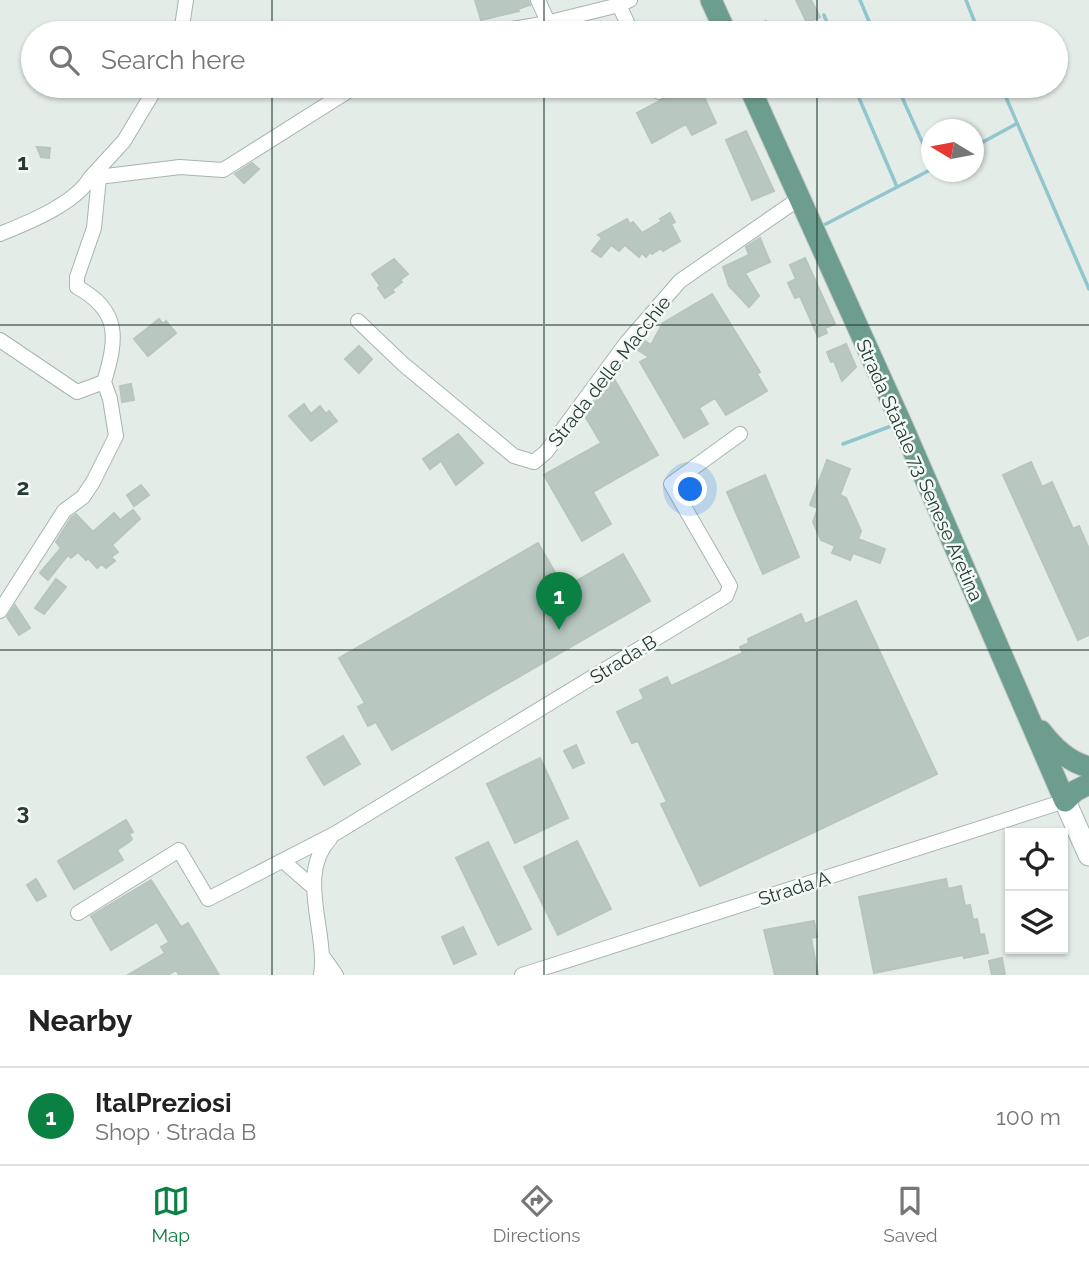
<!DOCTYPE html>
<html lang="en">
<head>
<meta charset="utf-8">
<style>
  :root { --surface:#fff; --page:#f2f2f2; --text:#222; --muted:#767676; --line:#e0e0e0; --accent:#0b8043 }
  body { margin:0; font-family:Raleway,sans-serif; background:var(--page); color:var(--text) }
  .controls { position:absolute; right:21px; bottom:21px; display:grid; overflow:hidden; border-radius:0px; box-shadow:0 2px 5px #0004 }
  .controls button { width:63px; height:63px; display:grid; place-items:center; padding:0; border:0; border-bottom:2px solid var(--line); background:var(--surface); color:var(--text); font:35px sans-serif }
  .compass { position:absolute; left:921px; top:119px; width:63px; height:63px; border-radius:50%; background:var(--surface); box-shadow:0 2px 5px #0004; rotate:280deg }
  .you { position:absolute; left:691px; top:490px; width:24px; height:24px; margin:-18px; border:5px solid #fff; border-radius:50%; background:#1a73e8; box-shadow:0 0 0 10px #1a73e833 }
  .badge { display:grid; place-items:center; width:46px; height:46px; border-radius:50%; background:var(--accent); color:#fff; font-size:23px; font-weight:700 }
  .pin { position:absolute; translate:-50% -58px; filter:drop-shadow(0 2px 4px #0008) }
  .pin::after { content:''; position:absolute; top:37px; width:24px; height:21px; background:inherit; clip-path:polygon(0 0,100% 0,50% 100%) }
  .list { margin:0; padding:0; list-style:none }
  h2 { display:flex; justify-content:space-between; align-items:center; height:91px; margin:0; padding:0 28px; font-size:30px }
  h2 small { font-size:23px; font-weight:400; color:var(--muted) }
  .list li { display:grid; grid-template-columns:46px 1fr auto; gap:21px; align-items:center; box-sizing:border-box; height:98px; padding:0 28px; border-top:2px solid var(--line) }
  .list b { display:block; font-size:26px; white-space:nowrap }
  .list p { margin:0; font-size:23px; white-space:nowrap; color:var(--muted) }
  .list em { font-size:23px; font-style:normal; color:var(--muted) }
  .icon { flex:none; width:38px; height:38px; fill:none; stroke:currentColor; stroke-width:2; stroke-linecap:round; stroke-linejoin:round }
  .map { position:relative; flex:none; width:1089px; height:975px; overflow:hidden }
  .search { position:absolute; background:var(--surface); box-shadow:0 2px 5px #0004; left:21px; right:21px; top:21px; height:77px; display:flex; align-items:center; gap:18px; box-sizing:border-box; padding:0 24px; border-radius:38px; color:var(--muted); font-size:26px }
  .sheet { height:189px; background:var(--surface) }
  nav { display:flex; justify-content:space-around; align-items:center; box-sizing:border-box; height:98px; border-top:2px solid var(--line); background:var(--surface); font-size:19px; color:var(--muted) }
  nav a { display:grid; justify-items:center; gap:4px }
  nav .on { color:var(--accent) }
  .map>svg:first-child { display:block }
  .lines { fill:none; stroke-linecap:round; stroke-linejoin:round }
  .stream { stroke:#91c6cc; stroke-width:3.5 }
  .building { fill:#b9c7c1; stroke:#b7c5be; stroke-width:2 }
  .minor-casing { stroke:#a7b4af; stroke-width:16 }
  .secondary-casing { stroke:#a3b7af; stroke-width:23 }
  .primary-casing { stroke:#c2c8c6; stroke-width:23 }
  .minor { stroke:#fff; stroke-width:14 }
  .secondary { stroke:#fff; stroke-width:21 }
  .primary { stroke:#6d9d8e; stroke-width:21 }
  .grid { fill:none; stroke:#253c35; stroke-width:2; stroke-opacity:0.55 }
  .labels { text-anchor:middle; stroke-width:5; stroke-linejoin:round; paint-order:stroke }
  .street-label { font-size:19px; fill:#253c35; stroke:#f4f9f6 }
  .grid-label { font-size:23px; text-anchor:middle; font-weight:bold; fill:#253c35; stroke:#f4f9f6; stroke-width:5; stroke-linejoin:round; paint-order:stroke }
</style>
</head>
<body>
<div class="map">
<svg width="1089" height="975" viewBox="0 0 1089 975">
  <rect width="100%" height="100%" fill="#e4ece8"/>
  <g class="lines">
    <path class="stream" d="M860,0L874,33
      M966,0L979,33
      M824,15L831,33
      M854,86L897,187
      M897,86L932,164
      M1001,86L1089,289
      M974,147L1016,124
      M822,226L932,169
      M843,444L894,425"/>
  </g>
  <path class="building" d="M475,0H528L530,5L518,9L519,11L481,20Z
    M796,0H811L820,17L807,23Z
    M766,21L771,33H739V32Z
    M688,86H699L716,123L692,135L686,124L652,143L637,113Z
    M746,131L774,191L752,200L726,140Z
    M37,147L50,148L49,158L41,157Z
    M252,163L259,169L244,183L235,174Z
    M670,213L675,222L671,224L680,241L663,251L661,248L652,254L650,252L646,257L642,253L639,257L625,245L619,251L611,245L601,257L592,251L602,238L598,235L627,219L630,224L633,222L642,233L662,221L660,219Z
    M760,238L770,262L745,273L759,296L749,307L729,286L723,267L749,255L746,247Z
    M805,258L835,324L825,328L827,333L818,337L800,296L795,298L788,283L796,279L790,265Z
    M394,259L408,274L400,280L402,282L392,290L394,292L385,298L378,288L380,286L372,274Z
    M712,294L760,372L757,374L767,391L726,415L715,398L699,408L708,424L684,438L640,362L649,357L635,348L642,339L651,345L663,323Z
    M159,319L163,324L166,321L176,333L148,356L134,339Z
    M846,344L856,367L842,381L834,361L831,362L827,352Z
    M359,346L372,359L359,373L345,359Z
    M613,377L658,455L593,492L611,524L582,541L544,475L601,443L585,416Z
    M131,384L134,400L122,402L120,386Z
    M304,404L311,414L320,406L326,414L329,411L337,421L311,441L289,416Z
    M458,434L483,463L456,485L441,461L430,469L423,459Z
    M827,460L850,469L840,495L846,498L861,531L858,539L885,549L880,563L853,553L850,560L832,553L835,546L821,540L813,522L818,508L810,505Z
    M1031,462L1042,487L1052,482L1073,529L1079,526L1089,549V635L1078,640L1003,475Z
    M765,475L799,557L763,574L727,492Z
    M141,485L149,495L134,506L127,495Z
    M133,510L140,519L112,545L118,552L111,557L115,561L106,568L102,564L97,568L88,558L86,560L78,552L71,558L68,555L48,580L40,573L61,548L56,542L71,518L76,514L93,532L114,513L120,520Z
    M538,543L564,588L623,554L650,601L392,750L376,722L368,726L358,707L365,703L339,658Z
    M56,579L66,587L44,614L35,608Z
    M856,601L937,774L700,886L661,804L667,802L638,741L632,743L617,712L644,699L640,690L667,677L671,686L743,653L740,647L749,643L748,639L801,614L805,624Z
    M15,605L30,628L19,635L7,617Z
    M343,736L360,764L324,785L307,757Z
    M576,745L584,763L573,768L564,751Z
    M540,758L568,818L515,843L487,784Z
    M126,820L133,832L129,834L132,839L129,842L117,850L123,860L74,889L58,861Z
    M577,841L611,909L558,935L524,867Z
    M488,842L531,929L498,945L456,858Z
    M36,879L46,896L37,901L27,885Z
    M946,879L948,889L961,886L965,906L970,905L973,920L977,919L980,935L984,934L988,953L964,958L963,955L874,973L859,897Z
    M151,880L181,927L188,923L219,975H179L176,970L168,975H128L165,953L161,947L169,942L157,922L111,950L91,916Z
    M814,921L817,937L811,938L818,975H775L764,930Z
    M463,927L476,954L454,964L442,937Z
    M1002,958L1005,975H992L989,961Z"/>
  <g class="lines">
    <g class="minor-casing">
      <path id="minor" d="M538,0L548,22
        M619,5L632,33
        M181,33L186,0
        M488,33L542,24L619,5L630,0
        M157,86L124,141L90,178L180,167L223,170L356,86
        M656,86L659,92
        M99,177L94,228L77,277V287C121,311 117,339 104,382
        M0,234C27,223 75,204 90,178
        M358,321L403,364L514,456L534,462L546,452L627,342L680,281L800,198
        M0,340L77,392L104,382L110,399L116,436L93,482L83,497L64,511L0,611
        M283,861L313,887
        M78,913L179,850L208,899L336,833L726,596L730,586L671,484L740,434
        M324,958L336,975
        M321,975C328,933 296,874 330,839
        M522,975L1065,801"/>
    </g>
    <g class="secondary-casing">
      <path id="secondary" d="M1065,801L1089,855"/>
    </g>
    <g class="primary-casing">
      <path id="primary" d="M711,0L726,33
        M749,86L902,425L1065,801
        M1041,731C1053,747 1068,762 1089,767
        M1065,801L1075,791L1089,784"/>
    </g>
    <use href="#minor" class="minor"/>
    <use href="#secondary" class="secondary"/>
    <use href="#primary" class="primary"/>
  </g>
  <path class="grid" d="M272,0V33M544,0V33M817,0V33M272,86V975M544,86V975M817,86V975M0,325H1089M0,650H1089"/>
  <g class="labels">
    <g class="street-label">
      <text transform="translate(609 371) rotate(-52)" y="7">Strada delle Macchie</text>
      <text transform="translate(920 470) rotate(66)" y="7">Strada Statale 73 Senese Aretina</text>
      <text transform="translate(623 659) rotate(-32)" y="7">Strada B</text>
      <text transform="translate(794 888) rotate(-18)" y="7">Strada A</text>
    </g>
  </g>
  <g class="grid-label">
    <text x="23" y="170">1</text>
    <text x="23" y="495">2</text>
    <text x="23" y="820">3</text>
  </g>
</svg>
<div class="controls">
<button><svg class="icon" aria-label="locate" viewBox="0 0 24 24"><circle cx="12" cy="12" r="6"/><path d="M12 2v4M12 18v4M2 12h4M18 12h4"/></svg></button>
<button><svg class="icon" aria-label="layers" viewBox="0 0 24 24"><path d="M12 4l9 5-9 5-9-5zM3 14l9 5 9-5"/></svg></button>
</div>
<svg class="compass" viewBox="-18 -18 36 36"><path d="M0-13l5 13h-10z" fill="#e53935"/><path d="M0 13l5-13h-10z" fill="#767676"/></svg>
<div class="you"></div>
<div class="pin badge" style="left:559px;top:630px">1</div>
<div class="search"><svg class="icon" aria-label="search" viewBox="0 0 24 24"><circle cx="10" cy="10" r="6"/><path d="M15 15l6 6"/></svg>Search here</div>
</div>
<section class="sheet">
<h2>Nearby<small></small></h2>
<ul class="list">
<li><span class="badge">1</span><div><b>ItalPreziosi</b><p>Shop · Strada B</p></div><em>100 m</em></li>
</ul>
</section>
<nav>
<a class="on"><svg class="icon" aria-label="map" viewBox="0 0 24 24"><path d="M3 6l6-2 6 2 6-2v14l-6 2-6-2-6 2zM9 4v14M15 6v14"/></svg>Map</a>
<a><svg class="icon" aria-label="directions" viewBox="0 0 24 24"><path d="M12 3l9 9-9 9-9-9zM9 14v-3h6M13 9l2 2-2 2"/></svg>Directions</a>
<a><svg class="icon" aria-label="saved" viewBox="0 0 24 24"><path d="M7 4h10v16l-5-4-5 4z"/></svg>Saved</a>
</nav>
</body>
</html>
